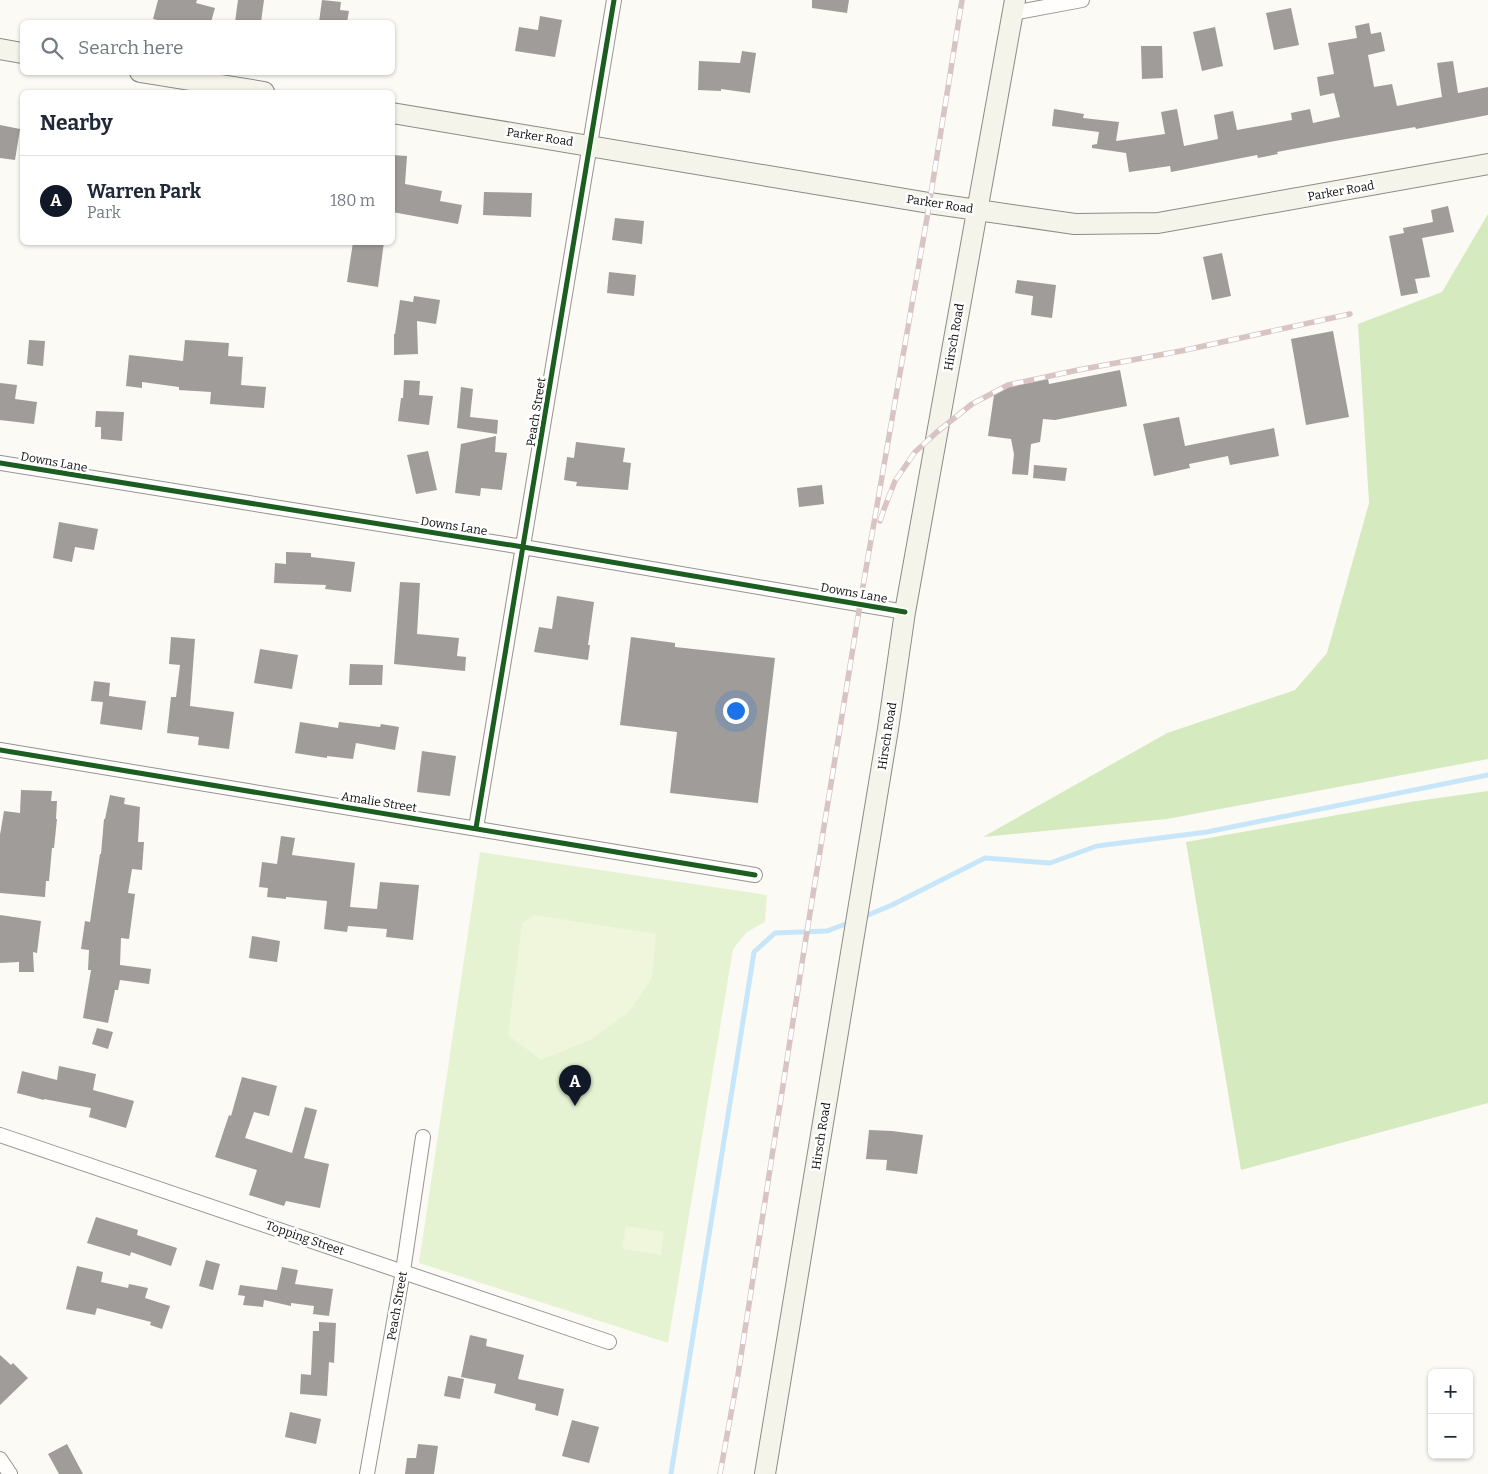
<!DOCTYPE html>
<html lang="en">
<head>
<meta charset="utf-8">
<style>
  :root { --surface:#fff; --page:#f2f2f3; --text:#1f2937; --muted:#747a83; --line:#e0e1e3; --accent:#111827 }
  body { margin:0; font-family:Bitter,serif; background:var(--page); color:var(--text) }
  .controls { position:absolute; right:15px; bottom:15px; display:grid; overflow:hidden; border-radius:8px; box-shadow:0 1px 4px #0004 }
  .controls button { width:45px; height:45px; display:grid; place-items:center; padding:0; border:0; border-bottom:1px solid var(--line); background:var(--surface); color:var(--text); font:25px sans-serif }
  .you { position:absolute; left:735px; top:710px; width:18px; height:18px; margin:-12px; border:4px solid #fff; border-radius:50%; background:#1a73e8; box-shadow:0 0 0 8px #1a73e833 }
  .badge { display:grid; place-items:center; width:32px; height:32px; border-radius:50%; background:var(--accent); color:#fff; font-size:16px; font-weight:700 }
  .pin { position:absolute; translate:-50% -41px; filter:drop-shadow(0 1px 2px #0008) }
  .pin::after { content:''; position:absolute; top:26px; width:18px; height:15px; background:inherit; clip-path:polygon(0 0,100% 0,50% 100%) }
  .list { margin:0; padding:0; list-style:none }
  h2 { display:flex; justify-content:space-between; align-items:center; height:65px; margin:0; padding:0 20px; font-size:21px }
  h2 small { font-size:16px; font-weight:400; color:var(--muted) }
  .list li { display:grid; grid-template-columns:32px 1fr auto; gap:15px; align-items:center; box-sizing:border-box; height:90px; padding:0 20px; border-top:1px solid var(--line) }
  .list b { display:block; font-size:19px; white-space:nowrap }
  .list p { margin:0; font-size:16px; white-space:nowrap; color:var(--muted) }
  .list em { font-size:16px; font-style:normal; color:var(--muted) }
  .icon { flex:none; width:28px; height:28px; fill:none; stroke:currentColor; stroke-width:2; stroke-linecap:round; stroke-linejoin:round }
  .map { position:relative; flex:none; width:1488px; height:1474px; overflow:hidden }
  .search { position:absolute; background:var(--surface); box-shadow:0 1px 4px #0004; left:20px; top:20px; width:375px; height:55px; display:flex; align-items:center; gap:12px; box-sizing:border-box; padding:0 18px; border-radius:8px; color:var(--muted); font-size:19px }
  .panel { position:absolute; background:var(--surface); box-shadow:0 1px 4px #0004; left:20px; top:90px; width:375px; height:155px; border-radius:8px }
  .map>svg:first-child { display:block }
  .green { fill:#e5f3d2 }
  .forest { fill:#d5ebbf }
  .pitch { fill:#eff6dc }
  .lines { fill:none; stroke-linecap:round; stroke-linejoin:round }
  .stream { stroke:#c7e6f9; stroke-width:5 }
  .building { fill:#9f9c99 }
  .street-casing { stroke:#959492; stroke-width:16 }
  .secondary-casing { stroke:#8c8b88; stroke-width:22 }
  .street { stroke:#fffefd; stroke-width:14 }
  .secondary { stroke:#f5f4ea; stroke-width:20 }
  .rail-casing { stroke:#d9c4c4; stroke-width:5.5 }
  .rail { stroke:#fff; stroke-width:4; stroke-dasharray:11; stroke-linecap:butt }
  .cycleway-casing { stroke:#fff; stroke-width:8 }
  .cycleway { stroke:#1b5e20; stroke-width:5 }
  .labels { text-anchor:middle; stroke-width:5; stroke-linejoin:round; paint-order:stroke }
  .street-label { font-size:12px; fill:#0e0e0e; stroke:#fff }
</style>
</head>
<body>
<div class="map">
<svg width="1488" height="1474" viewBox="0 0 1488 1474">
  <rect width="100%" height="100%" fill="#fcfaf4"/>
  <path class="green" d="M480,852L767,895L765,922L747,932L733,949L668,1343L419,1263Z"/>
  <path class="forest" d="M1488,214V759L1167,819L983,837L1167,733L1295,690L1327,653L1369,503L1358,324L1442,292Z
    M1488,791V1103L1241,1170L1186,842L1410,802Z"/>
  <path class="pitch" d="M534,915L656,934L652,978L629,1012L590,1040L541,1060L508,1035L522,923Z
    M626,1226L664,1232L661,1255L622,1249Z"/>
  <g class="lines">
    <path class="stream" d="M861,918L892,905L985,858L1050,863L1097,846L1207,832L1488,775
      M671,1474L754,952L775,933L827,931L851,922"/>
  </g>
  <path class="building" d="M158,0H197L196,3L215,8L211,22H166L153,19Z
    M238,0H264L261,22H235Z
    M322,0L341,2L340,10L349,11L347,22H319Z
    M812,0H849L847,13L812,8Z
    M1291,8L1299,45L1274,50L1266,13Z
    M540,16L562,20L555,57L515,51L519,27L538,30Z
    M1369,23L1371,34L1381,32L1385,51L1368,55L1374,87L1392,84L1397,106L1442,97L1437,63L1453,61L1458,93L1488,87V115L1416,129L1415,127L1335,141L1277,152L1278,154L1258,158L1257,155L1171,172L1170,166L1129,172L1126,153L1092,148V145L1097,144L1099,132L1052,126L1054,109L1084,114L1083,118L1119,122L1116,141L1165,134L1161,112L1177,109L1184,146L1218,139L1214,115L1233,111L1237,130L1292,120L1291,113L1310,109L1313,123L1340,117L1334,93L1320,96L1317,77L1334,74L1328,43L1357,38L1355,26Z
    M1215,27L1223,66L1202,71L1193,32Z
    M1141,46H1162L1163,78L1142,79Z
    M742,51L756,53L750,93L721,89V91L698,90L699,61L740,63Z
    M0,125L20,129L15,160L0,158Z
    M392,155L407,156L405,184L442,191L440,201L462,205L458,224L392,212Z
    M484,192L532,193L531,217L483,215Z
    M1448,206L1454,232L1422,238L1430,277L1415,279L1418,293L1401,296L1389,236L1404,233L1403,228L1433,222L1431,210Z
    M615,218L644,221L642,244L612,240Z
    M353,242H384L378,287L347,282Z
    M1222,253L1231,296L1212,300L1203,257Z
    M609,272L636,275L634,296L607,293Z
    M1017,280L1056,285L1052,318L1031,315L1033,296L1015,293Z
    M414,296L440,300L436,324L417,321L418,354L394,355V334H395L400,300L413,302Z
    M1333,331L1349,417L1306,425L1291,339Z
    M29,340L45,341L43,366L27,364Z
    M185,340L229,343L228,356L243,357L241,385L266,387L264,408L210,404L211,392L179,390V387L142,382V388L126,386L129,355L183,361Z
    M1120,370L1127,406L1055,420L1043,419L1040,442L1031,444L1028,475L1012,474L1014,454L1011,439L988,436L994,395L1009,387L1048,379L1049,384Z
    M404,380L420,381L419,395L433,396L429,425L398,421L401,398H403Z
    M0,383L17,385L15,399L37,402L34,424L0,420Z
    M461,387L473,389L470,417L498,420L497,434L457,428Z
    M96,411L124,412L122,441L101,439V427H95Z
    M1179,417L1185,446L1274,428L1279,456L1230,465L1228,456L1189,464L1190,468L1154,476L1143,424Z
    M496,436L495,452L507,453L502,490L481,488L480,496L455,493L461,444Z
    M576,442L625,448L623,462L631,463L628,490L576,486L577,482L564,480L567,457L574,458Z
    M428,451L437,490L416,494L407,455Z
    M1034,465L1067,468L1065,481L1033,478Z
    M822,485L824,504L799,507L797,488Z
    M59,522L98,529L94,550L75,547L72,562L53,558Z
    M286,552L311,553V557L355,562L351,592L325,589L326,585L274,583L275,563L286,564Z
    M400,582L420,583L417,634L459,638L457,656L466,657L465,671L394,664Z
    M557,596L594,602L588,645H590L588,660L534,652L539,627L552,629Z
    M171,637L195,639L190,706L234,712L229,749L198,745L199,737L167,733L171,697H176L180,665L169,664Z
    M631,637L675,643V647L775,658L758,803L670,793L677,732L620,725Z
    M260,649L298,655L292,689L254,683Z
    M350,664L383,665L382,685H349Z
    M94,681L110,683L109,696L146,701L142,730L100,724L103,702L91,701Z
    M300,722L338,728L339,722L380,727L381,724L399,727L395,750L356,743L353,759L327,756V758L295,753Z
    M422,751L456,756L450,796L417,792Z
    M21,790L52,791L51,801H57L56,819H57L54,848H52L49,881H46L45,897L0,893V835L4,811L20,813Z
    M110,795L125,798L124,804L140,807L138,842H144L142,870L132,869L128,893L135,894L129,939L121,938L120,965L151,969L149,984L120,980L118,990H115L108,1023L83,1018L91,970H88L89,950L81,949L85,921L90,922L100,854H101L104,819H105Z
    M281,836L295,838L292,855L355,863L350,907L377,909L380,882L419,885L413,940L386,937L387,929L348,926L347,932L324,929L327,901L286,897V899L267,897L268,888L259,887L262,862L277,864Z
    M0,915L41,921L37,953L33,952L34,972H19V962L0,963Z
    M252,936L280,941L277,962L249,958Z
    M97,1028L113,1032L108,1049L92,1044Z
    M59,1066L96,1074L93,1090L134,1101L126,1128L89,1117L91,1108L44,1099V1100L17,1093L22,1071L57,1080Z
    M242,1077L277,1086L269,1116L254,1112L245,1138L292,1153L305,1107L317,1110L304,1158L329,1164L320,1208L286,1201L284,1206L249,1195L257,1170L215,1157L229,1115L231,1116Z
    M869,1130L892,1131L923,1135L917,1174L886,1170L887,1160L866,1159Z
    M96,1217L138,1230L137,1235L177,1248L171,1266L131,1252L130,1256L87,1243Z
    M206,1260L220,1264L213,1290L199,1286Z
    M77,1266L103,1272L101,1282L128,1288L129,1284L148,1288L145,1298L170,1306L162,1329L150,1325L151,1322L97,1308L95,1315L66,1309Z
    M282,1267L298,1270L295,1284L333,1289L329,1316L313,1314L314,1306L291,1303V1306L264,1300L263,1307L243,1305L245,1296L238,1295L240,1285L277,1290Z
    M319,1322L336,1323L334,1363L329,1362L327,1396L300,1394L301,1374L311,1375L313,1331H319Z
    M470,1335L487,1339L486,1346L524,1355L518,1379L564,1389L558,1416L535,1410L536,1404L494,1393L496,1384L461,1377Z
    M0,1355L11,1365L13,1363L28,1378L0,1405Z
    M448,1376L464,1379L460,1399L444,1396Z
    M290,1412L321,1419L316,1444L285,1437Z
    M572,1420L599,1427L589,1463L562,1456Z
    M67,1444L83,1474H59L48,1454Z
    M418,1444L438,1446L434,1474H405L407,1458H416Z"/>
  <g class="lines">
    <g class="street-casing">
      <path id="street" d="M1013,13L1082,0
        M0,463L523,547L905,612
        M0,750L755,875
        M476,828L614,0
        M0,1135L609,1342
        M0,1459L10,1474
        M367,1474L403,1271L423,1137"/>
    </g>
    <g class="secondary-casing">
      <path id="secondary" d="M0,49L22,53
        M140,72L264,92
        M392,113L929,203L1075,224L1158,223L1488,164
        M765,1474L888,729L905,612L1015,0"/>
    </g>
    <use href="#street" class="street"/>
    <use href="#secondary" class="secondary"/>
    <g class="rail-casing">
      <path id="rail" d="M880,521L884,509L895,481L915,452L937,432L972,404L1008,385L1078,370L1181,351L1350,314
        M720,1474L738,1375L805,944L863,586L928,212L962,0"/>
    </g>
    <use href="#rail" class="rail"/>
    <g class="cycleway-casing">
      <path id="cycleway" d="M0,463L523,547L905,612
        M0,750L755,875
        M476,828L614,0"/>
    </g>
    <use href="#cycleway" class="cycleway"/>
  </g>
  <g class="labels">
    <g class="street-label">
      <text transform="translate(540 137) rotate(9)" y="4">Parker Road</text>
      <text transform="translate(1341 191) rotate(-10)" y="4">Parker Road</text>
      <text transform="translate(940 204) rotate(9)" y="4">Parker Road</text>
      <text transform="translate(954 337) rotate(-80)" y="4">Hirsch Road</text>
      <text transform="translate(536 412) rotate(-81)" y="4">Peach Street</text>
      <text transform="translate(54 462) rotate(10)" y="4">Downs Lane</text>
      <text transform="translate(454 526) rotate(9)" y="4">Downs Lane</text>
      <text transform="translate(854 593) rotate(10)" y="4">Downs Lane</text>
      <text transform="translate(887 736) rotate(-81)" y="4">Hirsch Road</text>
      <text transform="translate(379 802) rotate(9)" y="4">Amalie Street</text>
      <text transform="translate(821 1136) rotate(-81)" y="4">Hirsch Road</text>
      <text transform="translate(305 1238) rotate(19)" y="4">Topping Street</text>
      <text transform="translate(397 1306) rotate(-80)" y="4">Peach Street</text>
    </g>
  </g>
</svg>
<div class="controls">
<button>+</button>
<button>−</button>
</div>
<div class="you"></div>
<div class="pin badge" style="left:575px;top:1106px">A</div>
<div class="search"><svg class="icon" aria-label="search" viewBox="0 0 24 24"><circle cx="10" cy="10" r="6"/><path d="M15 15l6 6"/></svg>Search here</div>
<section class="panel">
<h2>Nearby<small></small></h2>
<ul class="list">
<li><span class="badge">A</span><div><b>Warren Park</b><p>Park</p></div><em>180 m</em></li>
</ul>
</section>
</div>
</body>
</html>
